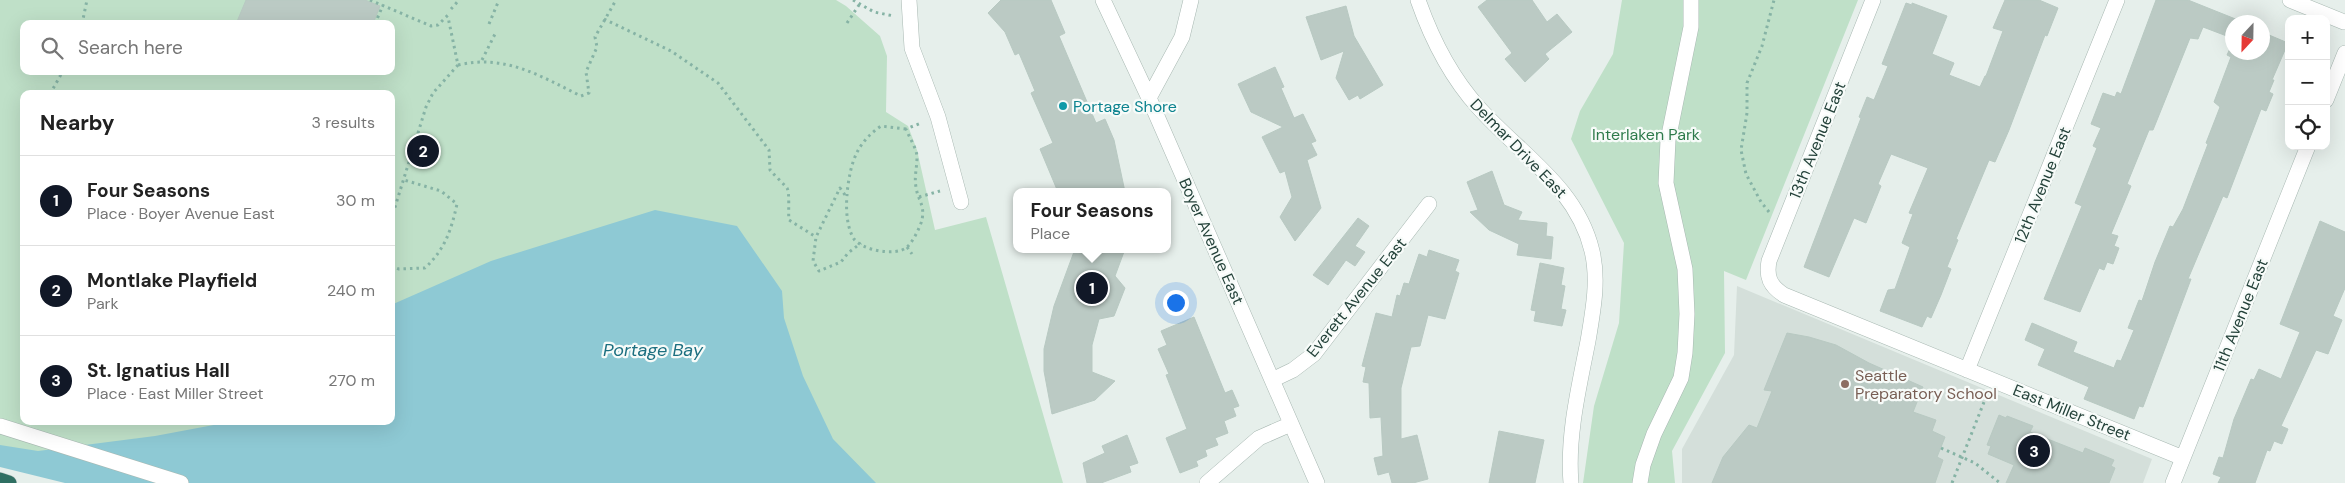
<!DOCTYPE html>
<html lang="en">
<head>
<meta charset="utf-8">
<style>
  :root { --surface:#fff; --page:#f6f6f6; --text:#222; --muted:#767676; --line:#e0e0e0; --accent:#111827 }
  body { margin:0; font-family:"DM Sans",sans-serif; background:var(--page); color:var(--text) }
  .controls { position:absolute; right:15px; top:15px; display:grid; overflow:hidden; border-radius:10px; box-shadow:0 5px 20px #0002 }
  .controls button { width:45px; height:45px; display:grid; place-items:center; padding:0; border:0; border-bottom:1px solid var(--line); background:var(--surface); color:var(--text); font:25px sans-serif }
  .compass { position:absolute; left:2225px; top:15px; width:45px; height:45px; border-radius:50%; background:var(--surface); box-shadow:0 5px 20px #0002; rotate:202deg }
  .you { position:absolute; left:1175px; top:302px; width:18px; height:18px; margin:-12px; border:4px solid #fff; border-radius:50%; background:#1a73e8; box-shadow:0 0 0 8px #1a73e833 }
  .badge { display:grid; place-items:center; width:32px; height:32px; border-radius:50%; background:var(--accent); color:#fff; font-size:16px; font-weight:700 }
  .pin { position:absolute; translate:-50% -50%; border:2px solid #fff; box-shadow:0 1px 5px #0006 }
  .popup { position:absolute; left:1013px; top:188px; width:158px; height:65px; box-sizing:border-box; display:grid; place-content:center; border-radius:10px; background:var(--surface); filter:drop-shadow(0 1px 4px #0005); font-size:16px; white-space:nowrap; color:var(--muted) }
  .popup b { font-size:19px; color:var(--text) }
  .popup::after { content:''; position:absolute; left:50%; top:100%; margin-left:-10px; border:10px solid transparent; border-top-color:var(--surface) }
  .list { margin:0; padding:0; list-style:none }
  h2 { display:flex; justify-content:space-between; align-items:center; height:65px; margin:0; padding:0 20px; font-size:21px }
  h2 small { font-size:16px; font-weight:400; color:var(--muted) }
  .list li { display:grid; grid-template-columns:32px 1fr auto; gap:15px; align-items:center; box-sizing:border-box; height:90px; padding:0 20px; border-top:1px solid var(--line) }
  .list b { display:block; font-size:19px; white-space:nowrap }
  .list p { margin:0; font-size:16px; white-space:nowrap; color:var(--muted) }
  .list em { font-size:16px; font-style:normal; color:var(--muted) }
  .icon { flex:none; width:28px; height:28px; fill:none; stroke:currentColor; stroke-width:2; stroke-linecap:round; stroke-linejoin:round }
  .map { position:relative; flex:none; width:2345px; height:483px; overflow:hidden }
  .search { position:absolute; background:var(--surface); box-shadow:0 5px 20px #0002; left:20px; top:20px; width:375px; height:55px; display:flex; align-items:center; gap:12px; box-sizing:border-box; padding:0 18px; border-radius:10px; color:var(--muted); font-size:19px }
  .panel { position:absolute; background:var(--surface); box-shadow:0 5px 20px #0002; left:20px; top:90px; width:375px; height:335px; border-radius:10px }
  .map>svg:first-child { display:block }
  .built { fill:#d4dfda }
  .green { fill:#bfe0c8; fill-rule:evenodd }
  .water { fill:#8ec9d4 }
  .pier { fill:#e6efeb }
  .building { fill:#bbcac4; stroke:#b8c9c2 }
  .lines { fill:none; stroke-linecap:round; stroke-linejoin:round }
  .minor-casing { stroke:#a8b8b2; stroke-width:16 }
  .highway-casing { stroke:#c2cac8; stroke-width:16 }
  .path { stroke:#86b3a5; stroke-width:3; stroke-dasharray:2.5 4; stroke-linecap:butt }
  .minor { stroke:#fff; stroke-width:15 }
  .highway { stroke:#2f6f62; stroke-width:15 }
  .culture-dot { fill:#0f9aa8; stroke:#f7fbf9; stroke-width:2 }
  .education-dot { fill:#8d6e63; stroke:#f7fbf9; stroke-width:2 }
  .labels { text-anchor:middle; stroke-width:4.5; stroke-linejoin:round; paint-order:stroke }
  .culture-label { font-size:16px; fill:#0d838f; stroke:#f7fbf9; text-anchor:start }
  .park-label { font-size:16px; fill:#2d7a4b; stroke:#f7fbf9 }
  .street-label { font-size:16px; fill:#24423a; stroke:#f7fbf9 }
  .education-label { font-size:16px; fill:#785e54; stroke:#f7fbf9; text-anchor:start }
  .water-label { font-size:18px; font-style:italic; fill:#1c6f80; stroke:#f7fbf9 }
</style>
</head>
<body>
<div class="map">
<svg width="2345" height="483" viewBox="0 0 2345 483">
  <rect width="100%" height="100%" fill="#e6efeb"/>
  <path class="built" d="M1737,286L2152,459L2143,483H1682V449L1734,355Z"/>
  <path class="green" d="M0,0H836L846,6L880,36L887,56L886,112L908,126L917,150L935,230L986,217L1063,483H65L0,467ZM24,24H391V71H24ZM24,94H391V421H24Z
    M1622,0H1858L1746,280L1724,271L1725,353L1672,451L1675,483H1583L1594,406L1619,323L1624,243L1571,139L1580,111L1613,54Z"/>
  <path class="water" d="M655,210L737,226L782,291L784,318L803,376L833,439L876,483H0V445L38,451L155,436L235,421H391V305L491,261Z"/>
  <path class="pier" d="M0,467L65,483H0Z"/>
  <path class="building" d="M246,0H365L380,6L373,24H236Z
    M1001,0H1051L1065,33L1059,36L1096,123L1105,119L1114,140L1125,192H1058L1040,149L1053,143L1031,93L1035,91L1019,53L1015,55L1005,32L988,13Z
    M1487,0H1532L1547,22L1557,14L1572,32L1545,54L1549,59L1525,82L1505,59L1512,53L1478,7Z
    M2005,0H2039L2058,8L2047,36L2045,35L2009,130L1995,162L1989,160L1956,239L1958,240L1947,267L1951,269L1941,295L1931,318L1927,316L1922,327L1880,311L1888,290L1895,289L1910,247L1902,243L1913,214L1909,213L1928,168L1891,154L1878,184L1881,186L1866,223L1854,218L1829,277L1804,267L1861,118L1859,117L1867,97L1874,100L1888,66L1882,64L1906,3L1912,5V3L1947,16L1932,54L1954,63L1949,75L1980,87L1985,76H1986L2003,31L1993,28Z
    M2156,0H2188L2243,22H2232V38L2203,27L2198,39L2190,38L2153,130H2149L2127,184L2131,186L2111,234L2118,236L2114,246L2119,248L2113,264L2107,262L2104,270L2099,268L2080,312L2044,299L2082,206L2075,203L2097,148L2093,146L2101,128L2091,124L2103,93L2115,97L2117,92L2121,94Z
    M1346,6L1354,36L1383,85L1360,99L1358,95L1349,100L1336,78L1344,51L1321,60L1306,17Z
    M2262,32L2288,43L2272,80H2274L2269,92L2273,94L2266,111L2261,109L2227,198L2223,196L2188,279H2191L2143,407L2139,406L2134,419L2084,399L2089,387L2038,365L2045,349L2025,340L2032,323L2077,342L2073,352L2114,368L2117,360L2121,361L2134,330L2128,328L2139,300L2142,301L2155,262L2170,226L2173,227L2183,209L2208,144L2206,143L2220,107L2214,102L2231,57L2227,55L2232,44V52H2262Z
    M1275,67L1284,87L1281,88L1294,118L1303,114L1316,141L1311,143L1317,155L1307,160L1321,208L1295,241L1280,217L1292,197L1285,171L1280,173L1262,137L1283,127L1251,112L1238,84Z
    M1492,171L1504,205L1522,212L1518,220L1547,223L1546,236L1553,237L1551,259L1517,255L1519,244L1489,230L1470,212L1478,210L1467,182Z
    M1358,218L1369,226L1355,246L1365,252L1355,266L1346,260L1328,285L1313,275Z
    M2320,221L2345,232V288L2333,316L2342,320L2328,354L2316,350L2281,426L2288,429L2282,444L2274,441L2270,451L2267,450L2255,483H2218L2221,477L2213,474L2219,457L2223,458L2234,419L2251,379L2254,380L2259,369L2281,379L2300,332L2280,324Z
    M1075,249H1125L1115,276L1125,288L1114,316L1099,319L1092,345V372L1115,381L1095,400L1052,414L1044,371V349L1054,306Z
    M1429,250L1459,260L1455,271L1459,273L1445,319L1428,315L1420,346L1411,347L1401,388V439L1417,435L1428,479L1413,483H1392L1389,472L1378,475L1374,458L1383,456L1381,417L1370,418L1369,383L1363,382L1366,367L1362,366L1376,313L1392,317L1397,295L1400,296L1404,283L1409,284L1419,254L1427,257Z
    M1540,263L1564,268L1561,285L1565,286L1561,309L1566,310L1562,326L1534,321L1536,311L1531,310Z
    M1194,317L1225,393L1232,390L1239,406L1233,408L1236,416L1224,421L1228,433L1215,438L1218,445L1205,450L1207,456L1196,461L1198,466L1180,473L1166,438L1187,429L1166,375L1169,374L1158,349L1167,345L1161,331Z
    M1787,333L1809,337L1836,345L1869,363L1923,387L1913,412L1936,420L1932,431L1945,437L1937,457L1943,460L1935,483H1712L1723,457L1749,425L1757,428L1772,391L1764,390Z
    M1999,415L2006,418L2007,416L2033,426L2030,432L2083,453L2085,448L2114,460L2111,466L2115,468L2109,483H2006L2014,465L1988,454L1991,446L1987,445Z
    M1499,431L1544,440L1535,483H1489Z
    M1127,435L1138,463L1129,466L1131,472L1101,483H1087L1083,463L1105,453L1102,446Z"/>
  <g class="lines">
    <g class="minor-casing">
      <path id="minor" d="M909,0L912,48L938,117L961,202
        M1103,0L1149,98L1317,483
        M1418,0C1432,40 1450,76 1479,108C1520,154 1577,187 1592,251C1599,280 1593,311 1588,341C1579,387 1567,436 1571,483
        M1873,0L1769,261C1766,277 1770,286 1784,295L2183,458
        M2290,0L2344,22
        M1149,98L1182,37L1191,0
        M2326,100L2345,53
        M1967,370L2117,0
        M1272,380L1293,370L1314,354L1429,204
        M0,426L181,483
        M1207,483L1259,438L1291,424
        M1640,483L1643,465L1654,434L1681,378L1685,353L1687,314L1685,269L1666,183L1668,140L1691,27V0
        M2173,483L2308,146"/>
    </g>
    <g class="highway-casing">
      <path id="highway" d="M0,480L9,483"/>
    </g>
    <path class="path" d="M370,0L431,26L438,25L450,13
      M853,0L874,12L894,16
      M451,9L459,0
      M604,19L671,51L718,83L769,150L770,170C775,176 782,182 787,188C790,193 788,213 789,220L816,237
      M847,23L859,5
      M82,24L87,0
      M375,24L383,5
      M489,24L499,0
      M482,60L495,34
      M458,65C506,54 540,76 581,96L589,93L586,72L597,47L595,37L616,0
      M50,94L63,71
      M906,129L881,126C861,140 853,155 849,179C846,196 844,223 854,239C862,250 896,257 907,247C913,242 920,227 922,220C925,204 918,201 916,187C914,177 917,168 917,157C917,149 909,137 906,129L921,123
      M845,195L840,188L816,237L813,261L819,271L841,262L848,253L861,243
      M919,197L940,191
      M1769,212L1761,202L1746,174L1741,150L1747,113V83L1762,46L1774,0
      M391,220L426,107L433,93L458,65L448,17
      M907,247L912,254
      M391,266L399,269L425,268C445,249 451,231 457,204L441,191L404,180
      M1941,448L1975,463L2000,483
      M1952,483L1986,397"/>
    <use href="#minor" class="minor"/>
    <use href="#highway" class="highway"/>
  </g>
  <circle class="culture-dot" cx="1063" cy="106" r="5"/>
  <circle class="education-dot" cx="1845" cy="384" r="5"/>
  <g class="labels">
    <g class="culture-label">
      <text x="1073" y="112">Portage Shore</text>
    </g>
    <g class="park-label">
      <text x="1646" y="140">Interlaken Park</text>
    </g>
    <g class="street-label">
      <text transform="translate(1817 140) rotate(-68)" y="6">13th Avenue East</text>
      <text transform="translate(1519 148) rotate(46)" y="6">Delmar Drive East</text>
      <text transform="translate(2042 185) rotate(-68)" y="6">12th Avenue East</text>
      <text transform="translate(1212 241) rotate(66)" y="6">Boyer Avenue East</text>
      <text transform="translate(1356 297) rotate(-51)" y="6">Everett Avenue East</text>
      <text transform="translate(2240 315) rotate(-68)" y="6">11th Avenue East</text>
      <text transform="translate(2072 412) rotate(22)" y="6">East Miller Street</text>
    </g>
    <g class="education-label">
      <text x="1855" y="381">Seattle<tspan x="1855" dy="18">Preparatory School</tspan></text>
    </g>
    <g class="water-label">
      <text x="653" y="356">Portage Bay</text>
    </g>
  </g>
</svg>
<div class="controls">
<button>+</button>
<button>−</button>
<button><svg class="icon" aria-label="locate" viewBox="0 0 24 24"><circle cx="12" cy="12" r="6"/><path d="M12 2v4M12 18v4M2 12h4M18 12h4"/></svg></button>
</div>
<svg class="compass" viewBox="-18 -18 36 36"><path d="M0-13l5 13h-10z" fill="#e53935"/><path d="M0 13l5-13h-10z" fill="#767676"/></svg>
<div class="you"></div>
<div class="pin badge" style="left:1092px;top:288px">1</div>
<div class="popup"><b>Four Seasons</b>Place</div>
<div class="pin badge" style="left:423px;top:151px">2</div>
<div class="pin badge" style="left:2034px;top:451px">3</div>
<div class="search"><svg class="icon" aria-label="search" viewBox="0 0 24 24"><circle cx="10" cy="10" r="6"/><path d="M15 15l6 6"/></svg>Search here</div>
<section class="panel">
<h2>Nearby<small>3 results</small></h2>
<ul class="list">
<li><span class="badge">1</span><div><b>Four Seasons</b><p>Place · Boyer Avenue East</p></div><em>30 m</em></li>
<li><span class="badge">2</span><div><b>Montlake Playfield</b><p>Park</p></div><em>240 m</em></li>
<li><span class="badge">3</span><div><b>St. Ignatius Hall</b><p>Place · East Miller Street</p></div><em>270 m</em></li>
</ul>
</section>
</div>
</body>
</html>
